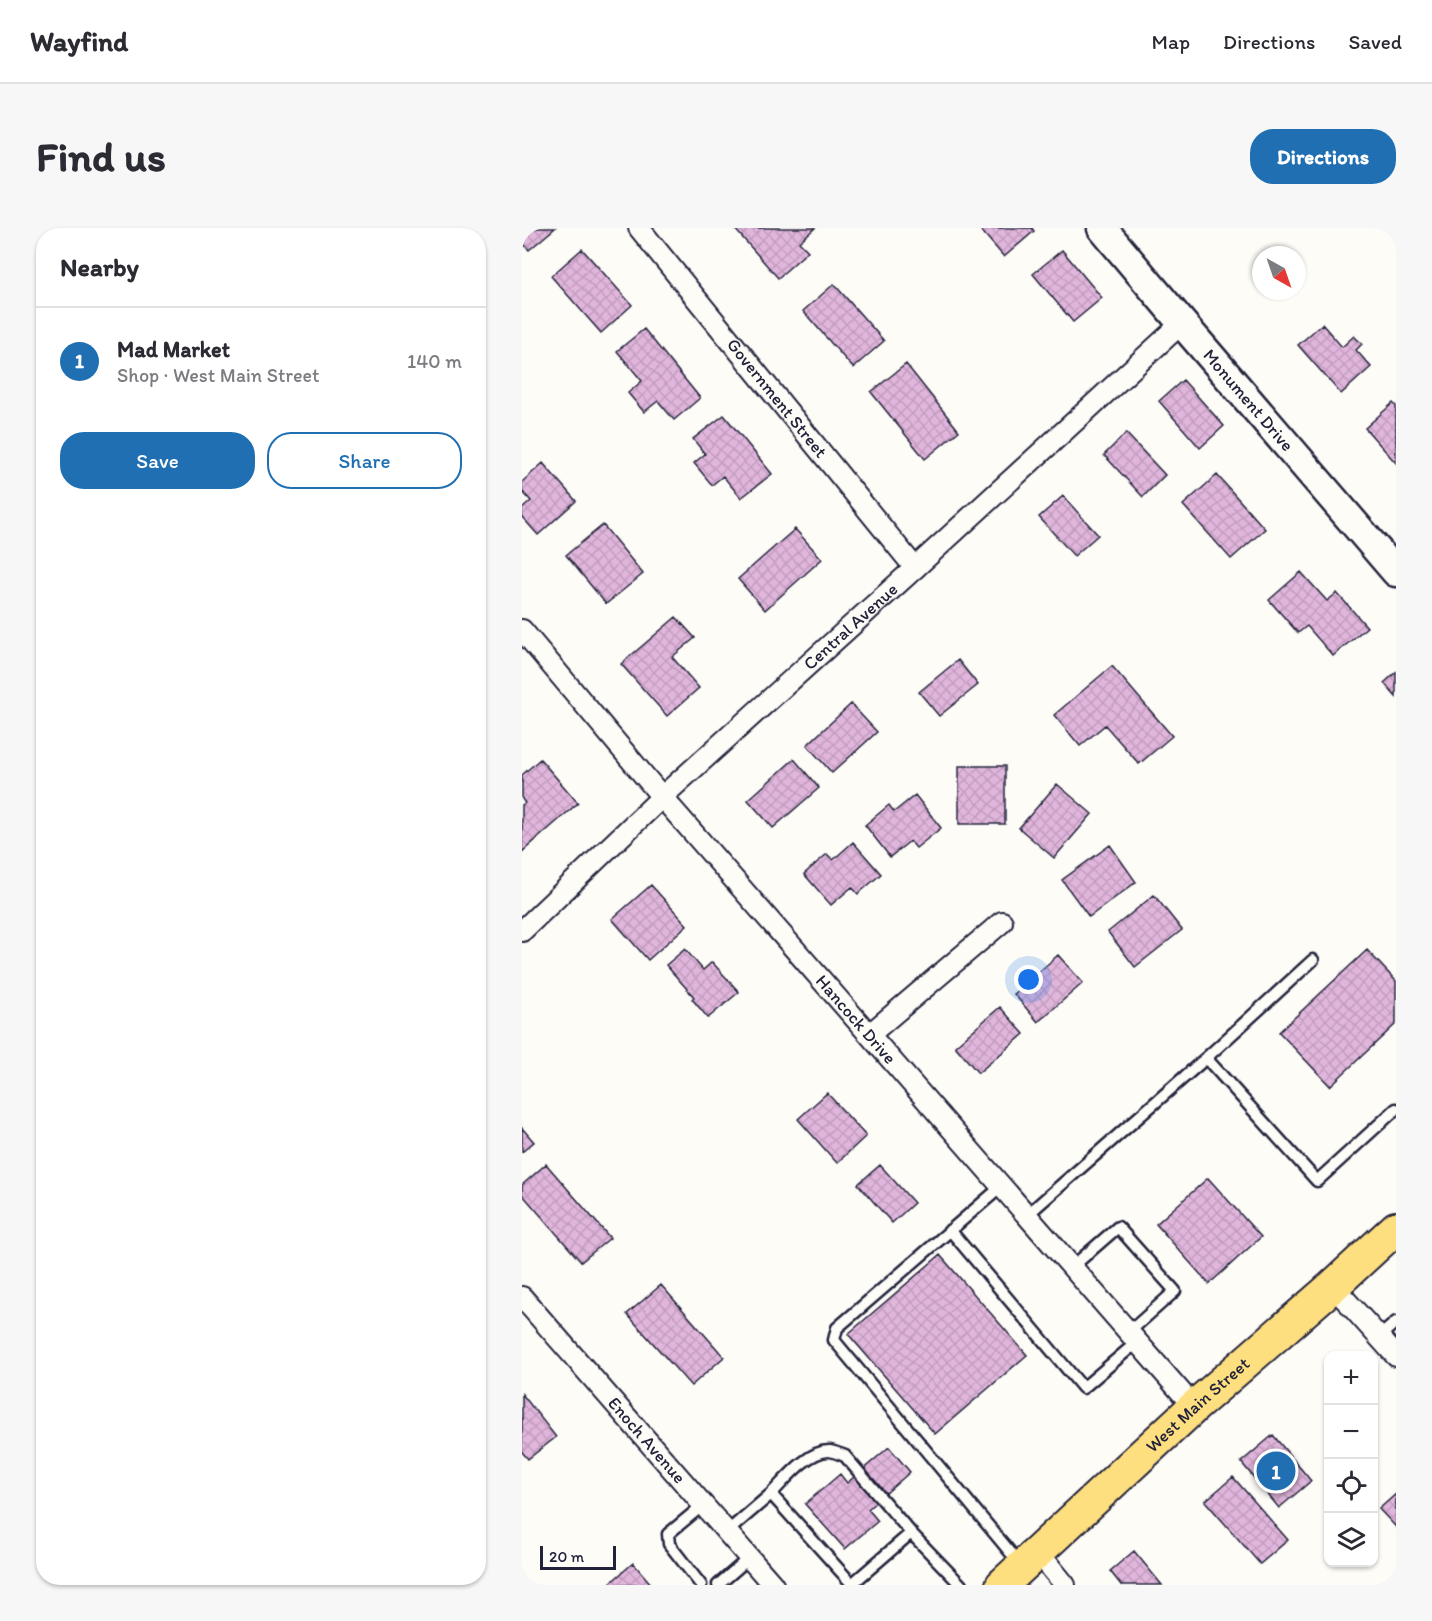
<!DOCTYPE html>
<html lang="en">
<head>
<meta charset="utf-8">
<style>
  :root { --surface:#fff; --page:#f7f7f7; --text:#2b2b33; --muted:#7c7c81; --line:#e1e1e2; --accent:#1f6fb2 }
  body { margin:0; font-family:Itim,sans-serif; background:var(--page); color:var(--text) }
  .controls { position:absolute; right:18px; bottom:18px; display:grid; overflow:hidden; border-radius:12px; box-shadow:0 2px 4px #0004 }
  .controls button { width:54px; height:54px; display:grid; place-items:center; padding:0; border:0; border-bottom:2px solid var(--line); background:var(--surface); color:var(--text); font:30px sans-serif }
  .compass { position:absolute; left:730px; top:18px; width:54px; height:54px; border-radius:50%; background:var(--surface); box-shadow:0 2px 4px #0004; rotate:140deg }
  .scale { position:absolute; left:18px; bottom:15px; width:76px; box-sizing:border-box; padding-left:6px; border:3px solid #22223b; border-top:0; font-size:16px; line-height:21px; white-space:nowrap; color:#22223b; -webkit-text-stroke:4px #fdfcf7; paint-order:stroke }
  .you { position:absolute; left:507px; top:752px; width:21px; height:21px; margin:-15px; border:4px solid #fff; border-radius:50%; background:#1a73e8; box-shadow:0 0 0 9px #1a73e833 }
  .badge { display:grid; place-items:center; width:39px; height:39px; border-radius:50%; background:var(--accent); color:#fff; font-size:20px; font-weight:700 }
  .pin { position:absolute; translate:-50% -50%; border:3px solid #fff; box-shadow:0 2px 6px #0006 }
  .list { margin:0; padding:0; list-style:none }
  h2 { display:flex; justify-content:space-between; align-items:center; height:78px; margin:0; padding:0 24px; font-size:26px }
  h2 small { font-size:20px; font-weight:400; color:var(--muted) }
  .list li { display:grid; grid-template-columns:39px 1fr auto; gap:18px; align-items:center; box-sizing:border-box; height:108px; padding:0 24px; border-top:2px solid var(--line) }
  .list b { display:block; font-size:22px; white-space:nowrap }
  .list p { margin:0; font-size:20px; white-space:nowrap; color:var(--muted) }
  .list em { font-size:20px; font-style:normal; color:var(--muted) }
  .actions { display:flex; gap:12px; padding:18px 24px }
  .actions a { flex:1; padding:14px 0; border:2px solid var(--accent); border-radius:24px; text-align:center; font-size:21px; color:var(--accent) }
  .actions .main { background:var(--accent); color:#fff }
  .icon { flex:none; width:33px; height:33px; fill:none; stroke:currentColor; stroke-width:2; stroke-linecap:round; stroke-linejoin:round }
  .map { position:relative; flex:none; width:874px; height:1357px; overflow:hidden; border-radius:24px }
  header { display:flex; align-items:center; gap:36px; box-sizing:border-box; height:84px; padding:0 30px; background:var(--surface); border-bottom:2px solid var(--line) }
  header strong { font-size:28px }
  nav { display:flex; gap:33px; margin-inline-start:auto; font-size:21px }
  .intro { display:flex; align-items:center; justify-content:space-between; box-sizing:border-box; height:144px; padding:0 36px }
  h1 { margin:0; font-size:42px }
  .button { padding:15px 27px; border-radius:24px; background:var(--accent); color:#fff; font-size:21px; font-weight:700 }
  main { display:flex; gap:36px; padding:0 36px }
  aside { flex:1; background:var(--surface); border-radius:24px; box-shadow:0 2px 4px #0004 }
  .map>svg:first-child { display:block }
  .building { fill:url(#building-cross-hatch); stroke:#22223b; stroke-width:1.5 }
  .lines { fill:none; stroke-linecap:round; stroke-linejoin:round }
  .lane-casing { stroke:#22223b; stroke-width:15 }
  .street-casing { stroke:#22223b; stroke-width:24 }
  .secondary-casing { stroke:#22223b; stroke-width:33 }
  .primary-casing { stroke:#22223b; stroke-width:36 }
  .lane { stroke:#fdfcf7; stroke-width:10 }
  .street { stroke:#fdfcf7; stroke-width:20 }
  .secondary { stroke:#fdfcf7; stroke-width:28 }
  .primary { stroke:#fedf80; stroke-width:32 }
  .labels { text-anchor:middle; stroke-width:4.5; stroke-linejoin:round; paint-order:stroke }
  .street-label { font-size:18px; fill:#22223b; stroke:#fdfcf7 }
</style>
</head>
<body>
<header>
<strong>Wayfind</strong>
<nav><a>Map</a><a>Directions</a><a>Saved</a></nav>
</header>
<div class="intro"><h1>Find us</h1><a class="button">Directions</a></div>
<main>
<aside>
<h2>Nearby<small></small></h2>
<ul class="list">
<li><span class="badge">1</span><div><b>Mad Market</b><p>Shop · West Main Street</p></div><em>140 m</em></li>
</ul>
<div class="actions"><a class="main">Save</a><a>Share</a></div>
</aside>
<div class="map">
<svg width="874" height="1357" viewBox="0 0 874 1357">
  <defs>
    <pattern id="building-cross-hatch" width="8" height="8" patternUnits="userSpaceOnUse" patternTransform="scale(1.5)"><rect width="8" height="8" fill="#e1b6dc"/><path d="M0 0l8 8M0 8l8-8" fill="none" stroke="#c19cbe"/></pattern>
  </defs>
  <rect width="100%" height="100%" fill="#fdfcf7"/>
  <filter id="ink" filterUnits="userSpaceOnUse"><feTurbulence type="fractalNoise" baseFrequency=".0167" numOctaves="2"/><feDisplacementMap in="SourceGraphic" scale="12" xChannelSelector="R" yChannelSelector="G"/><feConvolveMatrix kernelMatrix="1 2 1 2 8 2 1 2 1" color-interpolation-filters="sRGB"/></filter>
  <g filter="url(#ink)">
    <path class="building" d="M0,0H33L7,22L0,14Z
      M212,0H293L277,14L286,23L256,50Z
      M457,0H510L512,3L482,29Z
      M60,21L110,77L79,105L29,48Z
      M540,22L580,70L551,94L511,46Z
      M312,56L362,113L331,140L281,83Z
      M800,96L820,119L832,108L840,116L834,122L849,139L819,166L776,117Z
      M122,101L178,170L152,192L136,173L122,184L106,165L120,153L95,123Z
      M384,136L437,203L403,231L349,164Z
      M661,152L702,198L678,220L637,173Z
      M871,175L874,178V235L843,200Z
      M202,187L250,246L219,270L201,248L190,257L172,235L183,226L171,211Z
      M604,205L643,247L621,269L582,227Z
      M21,235L54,273L16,307L0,289V281L9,273L0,263V254Z
      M695,247L743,301L709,331L661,277Z
      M541,268L576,307L552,328L517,289Z
      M81,297L121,346L84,376L44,327Z
      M273,301L300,331L243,382L216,351Z
      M779,344L805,373L815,365L845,399L811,428L785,398L776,405L747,372Z
      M154,389L173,410L150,429L177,460L145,488L99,436Z
      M436,432L456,457L417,488L397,464Z
      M590,438L650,508L617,536L583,497L558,518L532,487Z
      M874,444V469L862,455Z
      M329,476L355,504L310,545L285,517Z
      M18,531L56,575L0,624V577L3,575L0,571V547Z
      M272,531L297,560L251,600L226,572Z
      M437,538H483V596H437Z
      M535,556L570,586L532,630L497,600Z
      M393,567L419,600L394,620L388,613L368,629L343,597L367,577L372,584Z
      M331,614L359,646L336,666L330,659L309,677L282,646L305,626L311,632Z
      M588,617L614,654L567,689L540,652Z
      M129,657L165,697L126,732L90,691Z
      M632,667L660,702L613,739L586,704Z
      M163,721L181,742L190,734L217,764L186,790L170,771L172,769L144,737Z
      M845,722L874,753V796L808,858L757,804Z
      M536,727L561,755L516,794L492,766Z
      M478,779L502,806L456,845L433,818Z
      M305,865L344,908L315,935L276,891Z
      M0,900L12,914L0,924Z
      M24,936L88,1010L59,1034L0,966V957Z
      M358,937L392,975L370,995L336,956Z
      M686,950L739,1009L687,1056L634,996Z
      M418,1027L505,1127L413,1206L326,1106Z
      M139,1057L202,1129L169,1158L105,1086Z
      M0,1166L34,1209L6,1231L0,1224Z
      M751,1207L789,1253L757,1280L719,1234Z
      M367,1219L388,1244L346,1281L356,1293L323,1321L283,1276L318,1246L325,1255Z
      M711,1249L766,1312L738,1336L683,1273Z
      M874,1266V1299L857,1281Z
      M612,1323L640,1357H599L588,1343Z
      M111,1335L130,1357H86Z"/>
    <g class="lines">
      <g class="lane-casing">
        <path id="lane" d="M684,830L791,732
          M480,958L315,1100L312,1112L498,1336
          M505,987L684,830L795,953L874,881
          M428,1002L561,1160L615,1114
          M550,1039L596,999L653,1063L607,1104
          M857,1109L874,1094
          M249,1266C263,1252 286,1222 308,1223C313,1224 318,1226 323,1228L389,1305
          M205,1304L249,1266L330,1356L389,1305L439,1357
          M179,1357L147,1316L146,1306L181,1277
          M196,1357L227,1330"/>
      </g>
      <g class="street-casing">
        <g id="street">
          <path id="s1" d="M117,0L393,340"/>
          <path id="s2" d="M0,402L140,569L672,1179"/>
          <path id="s3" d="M0,703L140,569L393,340L660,95"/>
          <path d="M348,806L480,694"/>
          <path d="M811,1058L874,1128"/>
          <path id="s4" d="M0,1069L251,1357"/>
          <path d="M516,1324L543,1357"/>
        </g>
      </g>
      <g class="secondary-casing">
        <g id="secondary">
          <path id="s5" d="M580,0L660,95L874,344"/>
        </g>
      </g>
      <g class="primary-casing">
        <g id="primary">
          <path id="s6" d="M480,1357L672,1179L811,1058L874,1000"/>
        </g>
      </g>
      <use href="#lane" class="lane"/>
      <use href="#street" class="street"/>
      <use href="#secondary" class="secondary"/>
      <use href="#primary" class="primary"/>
    </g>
  </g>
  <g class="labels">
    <g class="street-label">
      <text dy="6" stroke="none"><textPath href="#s1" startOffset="219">Government Street</textPath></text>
      <text dy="6" stroke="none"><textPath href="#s5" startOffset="226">Monument Drive</textPath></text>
      <text dy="6" stroke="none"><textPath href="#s3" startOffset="448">Central Avenue</textPath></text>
      <text dy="6" stroke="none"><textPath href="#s2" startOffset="513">Hancock Drive</textPath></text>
      <text dy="6" stroke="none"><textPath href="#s6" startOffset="266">West Main Street</textPath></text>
      <text dy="6" stroke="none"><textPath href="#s4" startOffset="190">Enoch Avenue</textPath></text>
    </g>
  </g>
</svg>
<div class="controls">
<button>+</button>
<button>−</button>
<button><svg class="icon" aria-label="locate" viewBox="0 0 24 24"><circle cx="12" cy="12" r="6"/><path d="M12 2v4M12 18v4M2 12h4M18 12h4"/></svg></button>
<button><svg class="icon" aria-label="layers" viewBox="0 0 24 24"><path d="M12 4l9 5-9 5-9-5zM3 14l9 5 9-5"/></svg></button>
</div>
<svg class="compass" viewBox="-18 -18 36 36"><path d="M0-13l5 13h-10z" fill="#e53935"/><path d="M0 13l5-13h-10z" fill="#7c7c81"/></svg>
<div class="scale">20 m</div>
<div class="you"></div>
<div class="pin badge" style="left:754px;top:1243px">1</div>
</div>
</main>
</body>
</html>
